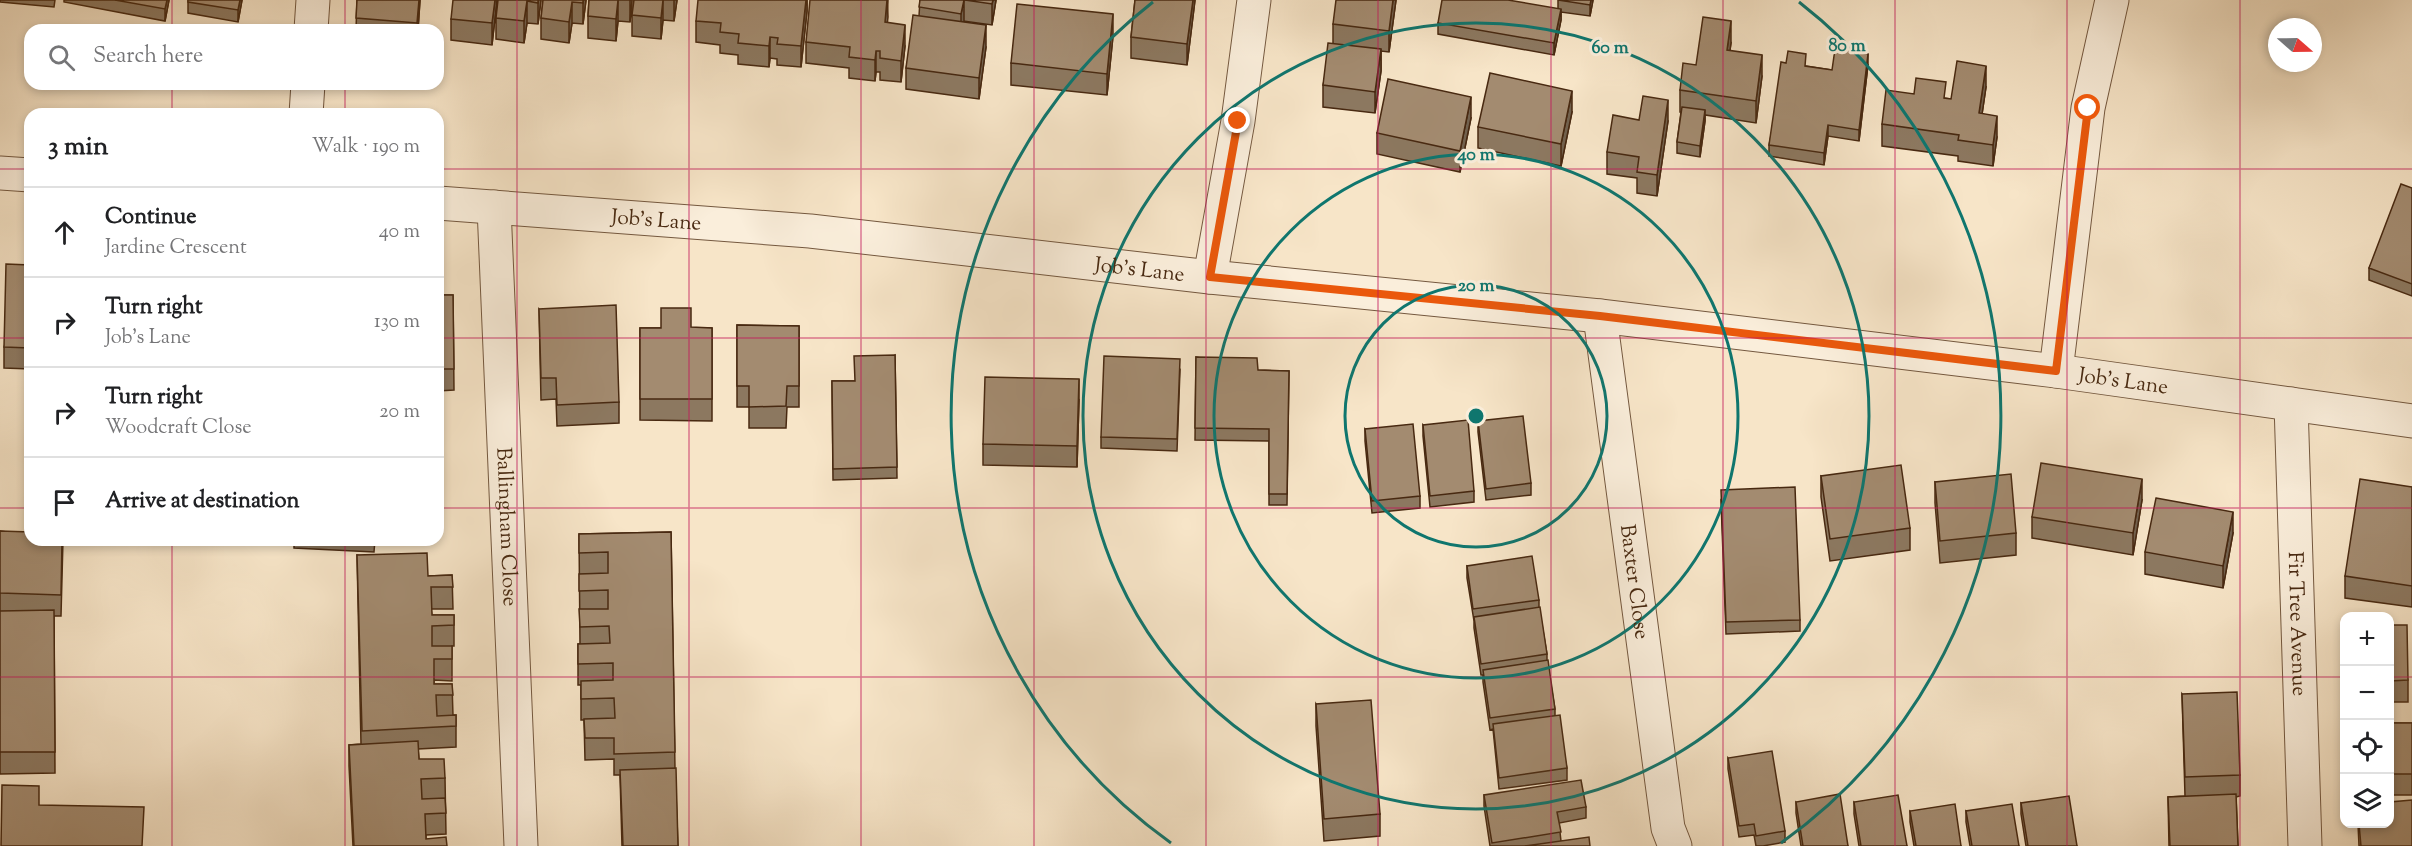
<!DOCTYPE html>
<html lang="en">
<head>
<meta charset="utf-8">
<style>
  :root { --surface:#fff; --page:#f2f2f2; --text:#202124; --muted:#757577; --line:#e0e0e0 }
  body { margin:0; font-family:"Sorts Mill Goudy",serif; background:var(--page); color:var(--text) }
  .controls { position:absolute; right:18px; bottom:18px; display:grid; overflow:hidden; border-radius:12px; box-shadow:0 3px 9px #0003 }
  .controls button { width:54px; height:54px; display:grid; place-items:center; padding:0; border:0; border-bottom:2px solid var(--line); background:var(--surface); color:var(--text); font:30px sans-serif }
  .compass { position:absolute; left:2268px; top:18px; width:54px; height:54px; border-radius:50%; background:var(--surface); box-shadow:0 3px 9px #0003; rotate:110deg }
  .stop { position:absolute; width:18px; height:18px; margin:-14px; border:4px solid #ea580c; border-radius:50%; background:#fff }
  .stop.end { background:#ea580c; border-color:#fff; box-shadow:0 2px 6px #0008 }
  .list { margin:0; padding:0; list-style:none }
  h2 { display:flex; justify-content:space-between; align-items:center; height:78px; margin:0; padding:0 24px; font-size:26px }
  h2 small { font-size:20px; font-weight:400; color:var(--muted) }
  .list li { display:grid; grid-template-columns:39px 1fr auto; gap:18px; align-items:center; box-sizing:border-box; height:90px; padding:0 24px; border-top:2px solid var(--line) }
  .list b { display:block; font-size:22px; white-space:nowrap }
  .list p { margin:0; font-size:20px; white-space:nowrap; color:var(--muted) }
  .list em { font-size:20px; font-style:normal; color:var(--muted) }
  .icon { flex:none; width:33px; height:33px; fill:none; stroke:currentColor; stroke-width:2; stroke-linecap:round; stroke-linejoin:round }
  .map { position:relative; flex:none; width:2412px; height:846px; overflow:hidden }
  .search { position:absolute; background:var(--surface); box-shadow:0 3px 9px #0003; left:24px; top:24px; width:420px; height:66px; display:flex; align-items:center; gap:15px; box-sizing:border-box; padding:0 21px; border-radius:18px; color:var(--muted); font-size:22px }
  .panel { position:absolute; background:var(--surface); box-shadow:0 3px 9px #0003; left:24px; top:108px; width:420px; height:438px; border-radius:18px }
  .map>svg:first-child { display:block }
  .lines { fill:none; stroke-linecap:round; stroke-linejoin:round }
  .minor-casing { stroke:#74583f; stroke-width:35 }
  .minor { stroke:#faeedb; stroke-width:33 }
  .wall { fill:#8c7860; stroke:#482911; stroke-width:1.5 }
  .shaded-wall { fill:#72614e; stroke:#482911; stroke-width:1.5 }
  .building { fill:#a38b70; stroke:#482911; stroke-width:1.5 }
  .route { stroke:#ea580c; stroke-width:8 }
  .grid { fill:none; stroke:#c2185b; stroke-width:1.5; stroke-opacity:0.55 }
  .ring { fill:none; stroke:#0f766e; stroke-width:3 }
  .labels { text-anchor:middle; stroke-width:6; stroke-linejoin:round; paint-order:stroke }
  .street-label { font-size:21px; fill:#482911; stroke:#faeedb }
  .centre { fill:#0f766e; stroke:#faeedb; stroke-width:3 }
  .ring-label { font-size:18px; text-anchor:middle; font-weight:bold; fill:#0f766e; stroke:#faeedb; stroke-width:6; stroke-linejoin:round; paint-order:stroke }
</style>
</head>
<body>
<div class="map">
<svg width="2412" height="846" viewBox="0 0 2412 846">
  <rect width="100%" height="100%" fill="#f7e5c8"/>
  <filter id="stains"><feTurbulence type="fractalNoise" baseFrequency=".00333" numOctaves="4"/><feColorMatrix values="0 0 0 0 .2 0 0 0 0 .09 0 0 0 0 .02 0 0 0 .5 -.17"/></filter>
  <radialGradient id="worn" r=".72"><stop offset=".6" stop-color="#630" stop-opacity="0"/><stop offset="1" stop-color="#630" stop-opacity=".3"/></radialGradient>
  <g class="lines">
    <g class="minor-casing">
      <g id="minor">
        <path d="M311,30L313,0"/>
        <path d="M306,114L308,84"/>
        <path d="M0,173L30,175"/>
        <path id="s1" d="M438,203L810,231L1210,277L1600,316L2056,371L2412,421"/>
        <path id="s2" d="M494,207L521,846"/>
        <path d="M1210,277L1238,121L1254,0"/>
        <path id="s3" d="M1600,316L1668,828L1675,846"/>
        <path d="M2056,371L2088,108L2112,0"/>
        <path id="s4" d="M2291,404L2305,846"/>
      </g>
    </g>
    <use href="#minor" class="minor"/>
  </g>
  <path class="wall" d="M0,0H55L54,7L0,2Z
    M64,0H169L165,21L64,2Z
    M188,0H242L238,22L188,13Z
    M357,0H420L418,30H356Z
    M497,0L492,45L451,40V19Z
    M498,0H541L538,24L527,23L524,43L496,39V18Z
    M543,0H586L583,24L572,23L569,43L541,39V18Z
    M589,0H632L630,22L618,21L616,41L588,38V16Z
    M634,0H677L674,21L663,20L661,39L632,36V15Z
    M807,0V11L801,67L777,65V59L770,58L769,67L738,64V55L720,53V45L696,42V21Z
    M888,0L887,23L905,46L901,82L880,80V72H876L875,81L849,78V68L806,63V42Z
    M920,0H996L992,25L964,21V22L986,47L979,99L906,89V68L919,16Z
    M1135,0H1195L1187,65L1131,58V37Z
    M1396,0L1389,52L1381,51V71L1375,113L1323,107V85L1333,43V24Z
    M1558,0H1593L1590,16L1561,12V20L1554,55L1438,34V23L1558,9Z
    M1113,36L1107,95L1011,85V63Z
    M1731,43L1730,50L1762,76L1756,123L1705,115V121L1700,157L1677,153V142L1681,112H1680V90L1696,65Z
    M1786,63L1832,70L1868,65L1859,141L1828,136L1824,165L1769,156V145Z
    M1986,87L1982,114L1997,137L1993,166L1958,161V156L1882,146V124L1914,94L1951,99Z
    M1572,112L1561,166L1478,148V127Z
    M1471,118L1460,172L1377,154V133Z
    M1639,120L1668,121L1657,196L1637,193V178L1607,174V152Z
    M2412,188V296L2369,280V268Z
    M30,265V369L4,368V347Z
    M438,295H453L454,390L438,391Z
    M539,309L619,402V423L557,426L556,399L541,400Z
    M737,325L799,326V407H787L786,428H749V407H737Z
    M640,328H712V421L640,420Z
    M895,355L897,478L833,480L832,381H855Z
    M1196,357L1258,370L1289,371L1287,505H1269V441L1195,440Z
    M1180,370L1177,451L1101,448V437Z
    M1079,400L1077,467L983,465V444Z
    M1478,421L1531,483V495L1486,500L1478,432Z
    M1423,425L1474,491V502L1430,507L1423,436Z
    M1365,429L1420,496V508L1372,513L1365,441Z
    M1821,476L1910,528V550L1830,561L1821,497Z
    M1935,482L2016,533V555L1940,563L1935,503Z
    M2412,487V607L2345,598V576Z
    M2142,500L2133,555L2032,538V517Z
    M1721,501L1800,620V631L1726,634Z
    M0,531L63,540L61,616H54L55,773L0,774Z
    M671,532L675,768L678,846H622L620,775H614V759L585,760L584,720H581V685H578V644H580L579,534Z
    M2233,533L2223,588L2145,574V552Z
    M294,540H375L374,552L294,548Z
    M357,555L428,576L452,575L453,609H431L432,615H454V646H452V681L434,680V684H452L453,715H456V747L418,749L419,759L445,778L446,834L426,835V839L447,846H353L349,766V745L361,744Z
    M1467,566L1539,600V607L1547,654V661L1555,709V716L1567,768V780L1499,789L1493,729L1490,730L1483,682V675H1481L1474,628V621L1467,578Z
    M2390,625L2408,680V702H2390Z
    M2182,694L2240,775V796L2236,797L2238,846H2169L2168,797L2185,796Z
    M1316,704L1380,814V836L1324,841L1316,726Z
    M2390,723H2412V795H2390Z
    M1728,758L1785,831V842L1763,846H1756L1754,835L1739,837L1728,769Z
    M1484,795L1586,807V818L1559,823L1561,841L1590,846H1490L1484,806Z
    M1796,802L1848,846H1801L1796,813Z
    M1854,802L1907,846H1859L1854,814Z
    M2021,803L2077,846H2026L2021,814Z
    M1910,811L1961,846H1914L1910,822Z
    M1966,811L2019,846H1970L1966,822Z
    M2358,824H2390L2412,846H2359Z"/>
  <path class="shaded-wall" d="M167,0H169L165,21V9Z
    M240,0H242L238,22V10Z
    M419,0H420L418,30H417Z
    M495,0H497L492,45V23Z
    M538,0H541L538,24Z
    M583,0H586L583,24Z
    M618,0V21L616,41V19Z
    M630,0H632L630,22Z
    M663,0V20L661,39V18Z
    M674,0H677L674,21Z
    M806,0H807V11L801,67V46Z
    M887,0L888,17L885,44V22Z
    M964,0V21L961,35V14Z
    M993,0H996L992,25V4Z
    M1193,0H1195L1187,65V44Z
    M1393,0H1396L1389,52V31Z
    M1591,0H1593L1590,16V5Z
    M527,1V23L524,43V21Z
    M572,2V23L569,43V22Z
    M1561,9V20L1554,55V43Z
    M1113,14V36L1107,95V74Z
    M1731,21V43L1727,71V50Z
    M905,25V46L901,82V61Z
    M986,25V47L979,99V78Z
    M770,37V58L769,67V46Z
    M1381,49V71L1375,113V92Z
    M876,51V72L875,81V60Z
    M1868,54V65L1859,141V130Z
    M1762,55V76L1756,123V101Z
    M1986,66V87L1979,135V113Z
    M1572,91V112L1561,166V144Z
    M1471,97V118L1460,172V151Z
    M1668,100V121L1657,196V175Z
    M1705,110V121L1700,157V146Z
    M1997,116V137L1993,166V145Z
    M1828,125V136L1824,165V153Z
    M1079,379V400L1077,467V446Z
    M2142,479V500L2133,555V533Z
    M2233,512V533L2223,588V566Z"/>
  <path class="building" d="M115,0H167L165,9Z
    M188,0H240L238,10L188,2Z
    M357,0H419L417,23L356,18Z
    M453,0H495L492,23L451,19Z
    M498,0H538V3L527,1L524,21L496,18Z
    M543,0H583V3L572,2L569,22L541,18Z
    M589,0H618L616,19L588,16Z
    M634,0H663L661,18L632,15Z
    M698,0H806L801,46L777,44L778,38L770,37L769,46L738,43L739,34L720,32L721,23L696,21Z
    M810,0H887L885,22L905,25L901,61L880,58V51H876L875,60L849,57L850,47L806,42Z
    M920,0H964L961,14L919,7Z
    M965,0H993L992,4Z
    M1135,0H1193L1187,44L1131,37Z
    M1336,0H1393L1389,31L1333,24Z
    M1442,0H1508L1561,9L1554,43L1438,23Z
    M1558,0H1591L1590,5Z
    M1017,4L1113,14L1107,74L1011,63Z
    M913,15L986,25L979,78L906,68Z
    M1703,17L1731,21L1727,50L1762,55L1756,101L1680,90L1683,63L1696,65Z
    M1328,43L1381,49L1375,92L1323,85Z
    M1835,49L1868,54L1859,130L1828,125L1824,153L1769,145L1781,62L1786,63L1788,51L1806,54L1805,66L1832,70Z
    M1957,61L1986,66L1979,113L1997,116L1993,145L1958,140L1959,135L1882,124L1886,90L1914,94L1916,78L1946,82L1944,98L1951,99Z
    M1490,73L1572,91L1561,144L1478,127Z
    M1388,79L1471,97L1460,151L1377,133Z
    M1643,96L1668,100L1657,175L1637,172L1639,157L1607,152L1613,115L1639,120Z
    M1682,107L1705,110L1700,146L1677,142Z
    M2401,184L2412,188V284L2369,268Z
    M6,264L30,265V348L4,347Z
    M438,295H453L454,369H438Z
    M616,305L619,402L557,405L556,378H541L539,309Z
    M661,308H691V327L712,328V399H640V328H661Z
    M737,325L799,326V386H787L786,406L749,407V386H737Z
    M895,355L897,467L833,469L832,381H855L854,356Z
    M1104,356L1180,359L1177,439L1101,437Z
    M1196,357L1257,358L1258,370L1289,371L1287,494H1269V429L1195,428Z
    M985,377L1079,379L1077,446L983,444Z
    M1523,416L1531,483L1486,489L1478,421Z
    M1468,420L1474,491L1430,496L1423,425Z
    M1413,424L1420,496L1372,501L1365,429Z
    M2041,463L2142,479L2133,533L2032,517Z
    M1901,465L1910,528L1830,539L1821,476Z
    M2011,474L2016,533L1940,541L1935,482Z
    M2360,479L2412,487V586L2345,576Z
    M1795,487L1800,620L1726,622L1721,490Z
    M2156,498L2233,512L2223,566L2145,552Z
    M0,531L30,532V540H62L61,595L0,593Z
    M671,532L675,752L614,754V738H585L584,719L615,718L614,698L581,699V681L613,680V663L578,664V644L610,643L609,626L580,627L579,609H608V590L579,591V574L608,573V552L579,553V534Z
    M427,553L428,576L452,575L453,587H431L432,615H454V625L432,626V646H452V659H434V684H452L453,695H436L437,716L456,715V726L362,731L357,555Z
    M1532,556L1539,600L1473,609L1467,566Z
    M1540,607L1547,654L1481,664L1474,617Z
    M54,610L55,752H0V611Z
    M2390,625H2407L2408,680L2390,681Z
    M1548,660L1555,709L1490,718L1483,670Z
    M2237,692L2240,775L2185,777L2182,694Z
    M1371,700L1380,814L1324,819L1316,704Z
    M1560,715L1567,768L1499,778L1493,724Z
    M2390,723H2412V774H2390Z
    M418,741L419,759H444L445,778L421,779L422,799L445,798L446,813L425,814L426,839L446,837L447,846H354L349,745Z
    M1772,751L1785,831L1756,836L1754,824L1739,826L1728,758Z
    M676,768L678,846H623L620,770Z
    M1581,780L1586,807L1557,812L1561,832L1492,843L1484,795Z
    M2,785L39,786V805L144,807L142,846H1Z
    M1840,794L1848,846H1803L1796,802Z
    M2236,794L2238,846H2170L2168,797Z
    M1898,795L1907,846H1861L1854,802Z
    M2069,796L2077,846H2028L2021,803Z
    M2412,800V846H2361L2359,824H2390V802Z
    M1955,804L1961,846H1916L1910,811Z
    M2012,804L2019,846H1972L1966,811Z
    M1589,837L1590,846H1525Z"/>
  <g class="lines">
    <path class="route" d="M1238,121L1210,277L1600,316L2056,371L2088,108"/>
  </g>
  <path class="grid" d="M172,0V30M345,0V30M517,0V846M689,0V846M861,0V846M1034,0V846M1206,0V846M1378,0V846M1551,0V846M1723,0V846M1895,0V846M2067,0V846M2240,0V846M172,84V114M345,84V114M0,169H30M438,169H2412M0,338H30M438,338H2412M0,508H30M438,508H2412M172,540V846M345,540V846M0,677H2344M2390,677H2412"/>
  <g class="ring">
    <circle cx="1476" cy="416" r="131"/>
    <circle cx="1476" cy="416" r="262"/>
    <circle cx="1476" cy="416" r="393"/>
    <path d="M1171 843A525 525 0 0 1 1153 2M1799 2A525 525 0 0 1 1781 843"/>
  </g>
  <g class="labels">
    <g class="street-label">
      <text dy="7" stroke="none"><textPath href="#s1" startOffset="219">Job's Lane</textPath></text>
      <text dy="7" stroke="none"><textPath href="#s1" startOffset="705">Job's Lane</textPath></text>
      <text dy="7" stroke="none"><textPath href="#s1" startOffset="1695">Job's Lane</textPath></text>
      <text dy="7" stroke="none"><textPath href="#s2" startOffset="320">Ballingham Close</textPath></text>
      <text dy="7" stroke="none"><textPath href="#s3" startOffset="268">Baxter Close</textPath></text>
      <text dy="7" stroke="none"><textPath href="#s4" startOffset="220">Fir Tree Avenue</textPath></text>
    </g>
  </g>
  <circle cx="1476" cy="416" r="9" class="centre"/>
  <g class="ring-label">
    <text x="1847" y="51">80 m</text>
    <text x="1610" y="53">60 m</text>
    <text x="1476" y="160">40 m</text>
    <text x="1476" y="291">20 m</text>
  </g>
  <rect width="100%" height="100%" filter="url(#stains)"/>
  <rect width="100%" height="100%" fill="url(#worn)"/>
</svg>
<div class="controls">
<button>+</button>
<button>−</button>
<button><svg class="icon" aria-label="locate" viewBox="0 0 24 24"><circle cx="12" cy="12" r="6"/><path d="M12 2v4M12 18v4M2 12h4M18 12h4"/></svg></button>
<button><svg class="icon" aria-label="layers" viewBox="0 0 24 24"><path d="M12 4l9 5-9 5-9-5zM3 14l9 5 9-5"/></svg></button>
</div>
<svg class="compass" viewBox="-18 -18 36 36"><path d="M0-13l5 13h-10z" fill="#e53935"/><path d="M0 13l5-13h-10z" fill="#757577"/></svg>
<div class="stop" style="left:2088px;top:108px"></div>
<div class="stop end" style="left:1238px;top:121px"></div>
<div class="search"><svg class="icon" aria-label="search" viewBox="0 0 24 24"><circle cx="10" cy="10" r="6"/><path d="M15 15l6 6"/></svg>Search here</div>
<section class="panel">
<h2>3 min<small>Walk · 190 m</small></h2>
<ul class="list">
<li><svg class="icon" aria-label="ahead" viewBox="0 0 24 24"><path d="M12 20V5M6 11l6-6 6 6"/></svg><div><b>Continue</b><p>Jardine Crescent</p></div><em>40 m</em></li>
<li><svg class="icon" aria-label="right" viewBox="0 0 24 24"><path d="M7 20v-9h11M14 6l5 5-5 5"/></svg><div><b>Turn right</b><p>Job's Lane</p></div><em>130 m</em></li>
<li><svg class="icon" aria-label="right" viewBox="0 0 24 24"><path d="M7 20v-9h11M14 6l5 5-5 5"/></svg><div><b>Turn right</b><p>Woodcraft Close</p></div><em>20 m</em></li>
<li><svg class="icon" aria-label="arrive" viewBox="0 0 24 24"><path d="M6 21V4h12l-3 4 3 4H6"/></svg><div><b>Arrive at destination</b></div></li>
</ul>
</section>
</div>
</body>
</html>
